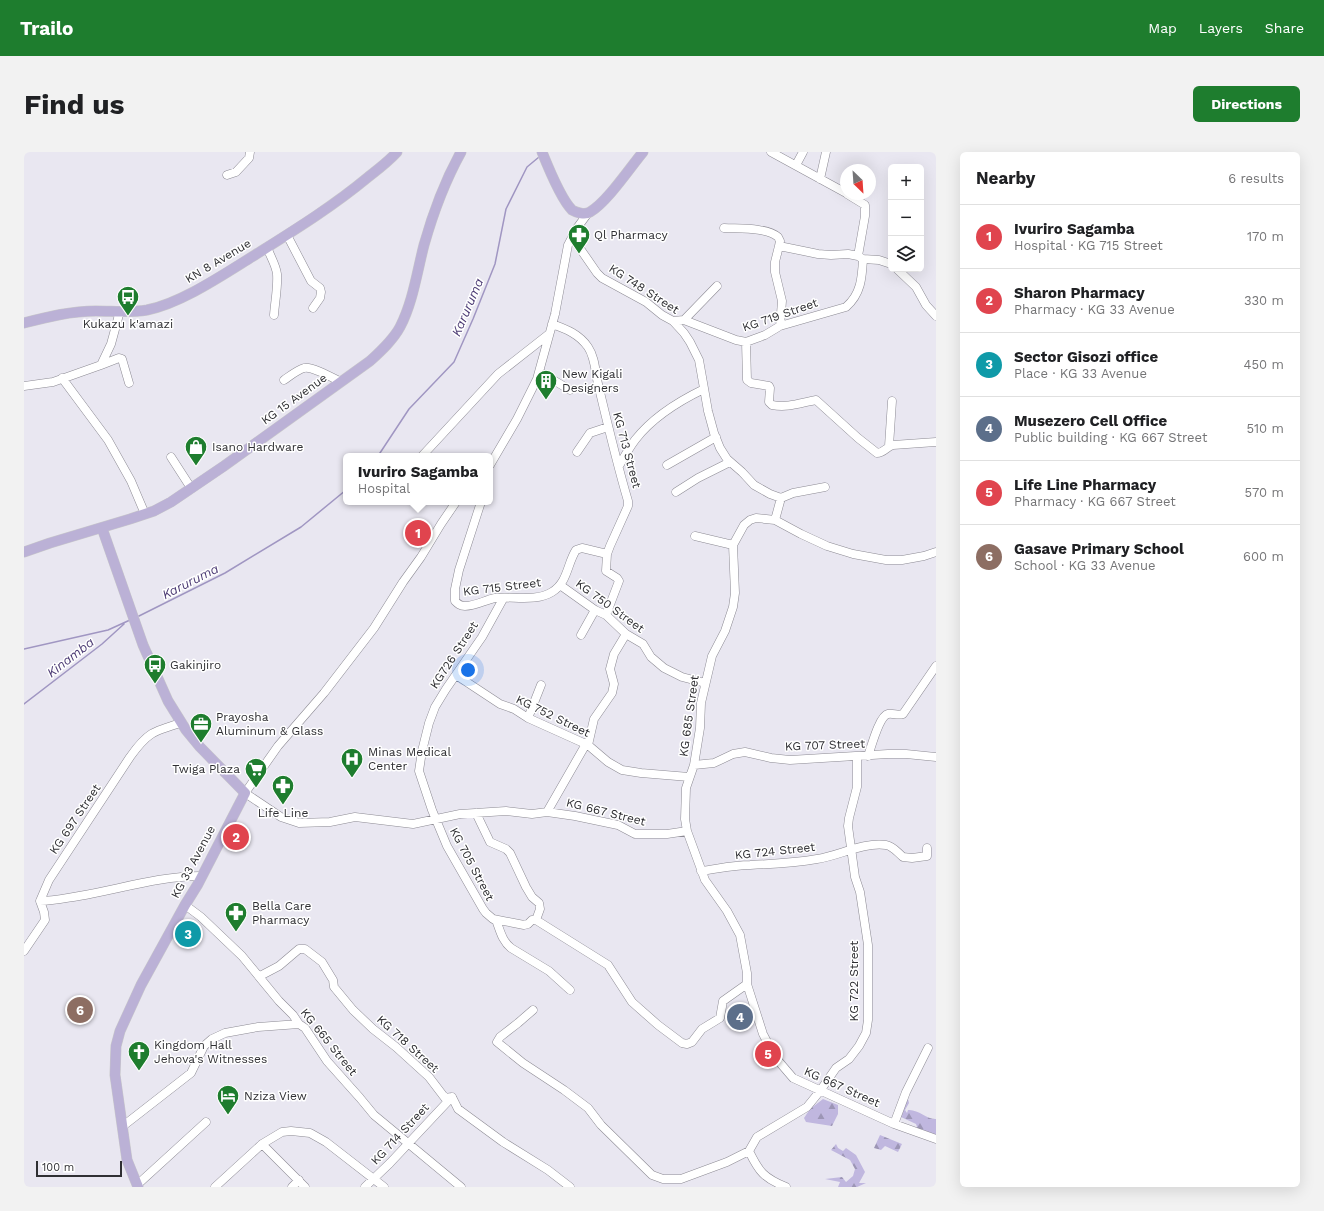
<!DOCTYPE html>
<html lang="en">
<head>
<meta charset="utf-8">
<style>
  :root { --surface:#fff; --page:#f2f2f2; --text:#202124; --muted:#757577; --line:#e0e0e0; --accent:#1e7d2e }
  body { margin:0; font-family:"Work Sans",sans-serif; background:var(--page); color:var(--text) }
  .controls { position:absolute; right:12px; top:12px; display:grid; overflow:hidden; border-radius:6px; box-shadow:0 4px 16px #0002 }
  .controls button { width:36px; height:36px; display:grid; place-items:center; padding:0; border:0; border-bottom:1px solid var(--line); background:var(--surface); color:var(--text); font:20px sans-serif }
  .compass { position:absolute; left:816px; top:12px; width:36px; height:36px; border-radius:50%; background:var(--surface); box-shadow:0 4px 16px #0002; rotate:155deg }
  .scale { position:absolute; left:12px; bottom:10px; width:86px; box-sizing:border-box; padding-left:4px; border:2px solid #2f2f33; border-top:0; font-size:11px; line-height:14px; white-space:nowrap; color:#2f2f33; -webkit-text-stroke:3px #fff; paint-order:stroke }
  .you { position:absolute; left:444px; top:518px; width:14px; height:14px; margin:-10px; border:3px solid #fff; border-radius:50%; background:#1a73e8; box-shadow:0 0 0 6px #1a73e833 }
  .badge { display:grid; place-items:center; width:26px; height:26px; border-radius:50%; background:var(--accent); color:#fff; font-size:13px; font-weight:700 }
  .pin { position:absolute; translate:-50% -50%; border:2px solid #fff; box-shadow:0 1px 4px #0006 }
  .popup { position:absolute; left:319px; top:301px; width:150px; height:52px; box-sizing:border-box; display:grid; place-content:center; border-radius:6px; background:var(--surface); filter:drop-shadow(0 1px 3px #0005); font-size:13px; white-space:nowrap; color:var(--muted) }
  .popup b { font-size:15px; color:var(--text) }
  .popup::after { content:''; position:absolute; left:50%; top:100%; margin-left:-8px; border:8px solid transparent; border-top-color:var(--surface) }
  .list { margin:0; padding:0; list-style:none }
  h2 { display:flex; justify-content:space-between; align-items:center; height:52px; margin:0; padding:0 16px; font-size:17px }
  h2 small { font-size:13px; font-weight:400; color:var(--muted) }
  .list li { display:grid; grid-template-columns:26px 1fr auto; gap:12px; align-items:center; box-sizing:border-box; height:64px; padding:0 16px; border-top:1px solid var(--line) }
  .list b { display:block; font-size:15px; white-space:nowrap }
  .list p { margin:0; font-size:13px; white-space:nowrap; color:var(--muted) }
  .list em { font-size:13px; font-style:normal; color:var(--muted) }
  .icon { flex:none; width:22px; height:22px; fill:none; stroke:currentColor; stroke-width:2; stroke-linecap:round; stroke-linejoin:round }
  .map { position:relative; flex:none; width:912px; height:1035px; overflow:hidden; border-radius:6px }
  header { display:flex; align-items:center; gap:24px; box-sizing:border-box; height:56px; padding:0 20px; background:var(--accent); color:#fff }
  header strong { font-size:19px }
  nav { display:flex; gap:22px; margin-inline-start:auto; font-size:14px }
  .intro { display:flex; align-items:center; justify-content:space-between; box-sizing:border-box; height:96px; padding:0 24px }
  h1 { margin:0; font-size:28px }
  .button { padding:10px 18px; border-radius:6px; background:var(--accent); color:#fff; font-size:14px; font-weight:700 }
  main { display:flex; gap:24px; padding:0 24px }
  aside { flex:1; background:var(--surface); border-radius:6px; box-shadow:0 4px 16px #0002 }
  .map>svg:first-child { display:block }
  .forest { fill:url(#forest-firs) }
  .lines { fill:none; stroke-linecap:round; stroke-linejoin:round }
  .stream { stroke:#a096c2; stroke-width:1.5 }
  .minor-casing { stroke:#8c8a93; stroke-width:9 }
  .major-casing { stroke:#c9c9ca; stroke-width:11 }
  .minor { stroke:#fff; stroke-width:8 }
  .major { stroke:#bbb1d6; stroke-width:10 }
  .labels { text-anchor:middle; stroke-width:3; stroke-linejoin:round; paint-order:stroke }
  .poi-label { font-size:12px; fill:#2f2f33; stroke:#fff; text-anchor:start }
  .street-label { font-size:12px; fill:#2f2f33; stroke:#fff }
  .water-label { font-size:13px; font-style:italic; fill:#4c3b74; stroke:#fff }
</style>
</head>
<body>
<header>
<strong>Trailo</strong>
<nav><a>Map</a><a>Layers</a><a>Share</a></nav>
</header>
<div class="intro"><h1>Find us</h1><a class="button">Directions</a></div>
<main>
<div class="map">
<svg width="912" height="1035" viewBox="0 0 912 1035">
  <defs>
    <pattern id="forest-firs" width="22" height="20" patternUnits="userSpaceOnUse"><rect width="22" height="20" fill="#c0b7df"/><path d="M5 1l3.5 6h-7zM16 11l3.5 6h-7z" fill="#9c95b5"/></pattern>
  </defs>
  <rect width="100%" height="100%" fill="#e9e7f1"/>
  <path class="forest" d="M799,947L814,953V962L808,974L782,970L780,966L786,957Z
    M884,947L885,951L881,958L883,961L884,958C894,957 902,967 912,967V987L892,978L893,975L892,972L877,965L876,962L882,948Z
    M856,983L878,992L874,1000L861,994L857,998L850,996Z
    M812,992L814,996L819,999L822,996L832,1003L841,1020L835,1031H842L833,1035H814L816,1030L801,1027L818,1025L822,1030L829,1024L831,1017L826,1008L807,998Z"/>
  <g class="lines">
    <path class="stream" d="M354,304L385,257L430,210L449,167L471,112L482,57L503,15L515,5
      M113,465L201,421L277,375L322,338
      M0,497L84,478L106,468
      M0,552L78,492L100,472"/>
    <g class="minor-casing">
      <path id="minor" d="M747,0L822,41
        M772,13L779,0
        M203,23L212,20L225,6L226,0
        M796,27L802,0
        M823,42L841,53V64L834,104
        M700,76C715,77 742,75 754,85L756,89L755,94L794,102L807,103L824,102L834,104L839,107L855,108L867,112
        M263,83L287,129L296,136L297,140L296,146L289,156
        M548,85L573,121L578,126L622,150L638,163L649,169L660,181L666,190L675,208L684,259L690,281L696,296L703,307L718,320L730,333L746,342L757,346L751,368
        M755,94L751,110V120L758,149L756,174
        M243,95C246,104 252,113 253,122C254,135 251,149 250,163
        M873,117L892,135L902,153L912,164
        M660,168L693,134
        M649,169L660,168L712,188L722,190L741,183L756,174L822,155C837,142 838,126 839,107
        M528,172C542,177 555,182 564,195C572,207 571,222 575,236C584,274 593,312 604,349V354L586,394L583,402L582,419L593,426L595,429L582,463
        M722,190L723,228L727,231L745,234L746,236L745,250L748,253C764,256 776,251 792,248L834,286L853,301C860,301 862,295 869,293L912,290
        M77,213L95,206L98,207L105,231
        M516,220L546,238
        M38,226L84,288L107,329L121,362
        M260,228C266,224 273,218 280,216C288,214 309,226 317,230
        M0,234L29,230L77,213L87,192L96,159
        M865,294L868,249
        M553,300L566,281L584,275
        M398,304L474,222L525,182
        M147,305L167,336
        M466,313L493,267L513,227L531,162L544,93L553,76L564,61
        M643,313L692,285
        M595,314C600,305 605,296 611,288C628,266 655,249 680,237
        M652,340L674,326L706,310
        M757,346L769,341L801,335
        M432,350L417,372L397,405L379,430L350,476L300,541L254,594L221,641L257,665L275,671L306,670L331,665L389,672L436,662L482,659L508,662L523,660L551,664L594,673L611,682H643L663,679L681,728L703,759L716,783L723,821V832L739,882L751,905L769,926L870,972L912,987
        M457,350L435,418L431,437V449C434,452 436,454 441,454C452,454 461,448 471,446C489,444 512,450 528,440C544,430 543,412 552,398L558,396L583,402
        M671,384L709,393
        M536,433L571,458L582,463L602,482L619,492L627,505L640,516L658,525L681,531
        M479,447L458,485L422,537L411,555L405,571L398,599L395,619L408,658L423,694L459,757L462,761L469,767L500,773L504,772L508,768H512L584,813L608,850L634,873L658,891L663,892L668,890L678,877L696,866L699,849L723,832
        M557,483L571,458
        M432,523L476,552L490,557L504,566L564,593L584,610L598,618L617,621L665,625
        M504,566L517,533
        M564,593L570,567L588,541L590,532L586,517L590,502L602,482
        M844,604C847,596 855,564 864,562C869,561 874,564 879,562L912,514
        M670,613L690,611L709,602L721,600L747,606L766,608L864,602H882L912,605
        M523,660L562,592
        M452,661L466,690L482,697L486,701L502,735L508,745L515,751L516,757L512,768
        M663,679L661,667L662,636L670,613L676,576L677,551L688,504L701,479L709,455L711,441L709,393L720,373L726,368L732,366L751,368L777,382L803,394L829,402L862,408H878L900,404L912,400
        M677,719C693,717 709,713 726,713C749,712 770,711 793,707C815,704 838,690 862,693C869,694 873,700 879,705L888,706L903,704V696
        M16,749C29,749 42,746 55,744C96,737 136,724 177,724
        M161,753L177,765L218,804L255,849L269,863L275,872L281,876L303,909L336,946L350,963L437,1035
        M472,768C476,778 478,789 487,796L525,819L546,838
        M0,799L21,768L20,760L16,749L25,728L106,605C123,581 129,579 157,571
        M236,824L255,814L275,797H281L298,810L309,828L310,835L329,858L349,877L372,895L405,925L421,946L428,945L434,957L479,990L524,1018L546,1035
        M509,858L494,871L476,885L473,890L499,911L540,938L564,956L577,973L628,1023L639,1027H657L703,1010L725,999
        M870,972L882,940L904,896
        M99,974L167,921L180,894L188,887L201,881L234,875L275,872
        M238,992L281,1035
        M113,1033L182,970
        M191,1035L238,992L258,980L267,979L286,981L302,990L360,1035
        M268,1035L275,1028
        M341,1035L366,1011L428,945
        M762,1035C740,1026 735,1020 725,999L733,985L783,955L796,939L812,916L825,907L835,894L842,881L844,868V793L836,740L831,725L824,674L825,666L833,635V604"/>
    </g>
    <g class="major-casing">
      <path id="major" d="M518,0C524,15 537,47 548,58C553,61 561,63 566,60C583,50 605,17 619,0
        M0,171C23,165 47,159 72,159C89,159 106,161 123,158C158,151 200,122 231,103C269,79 308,55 343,26C353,18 364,10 373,0
        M78,376L119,493L144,549L162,578L176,595L221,641L174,732L161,753L117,833L96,879L92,894L91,923L103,1008L114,1035
        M0,400L26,391L106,367L130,359L147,350L200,314L346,209C357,199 369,188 376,175C389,150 393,120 400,93C409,61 421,29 437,0"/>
    </g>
    <use href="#minor" class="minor"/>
    <use href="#major" class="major"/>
  </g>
  <defs>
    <g id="pharmacy-pin" transform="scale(1.15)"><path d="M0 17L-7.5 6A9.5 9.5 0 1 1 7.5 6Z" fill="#1e7d2e" stroke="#fff"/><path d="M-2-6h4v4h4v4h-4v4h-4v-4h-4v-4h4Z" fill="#fff"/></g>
    <g id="bus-pin" transform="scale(1.15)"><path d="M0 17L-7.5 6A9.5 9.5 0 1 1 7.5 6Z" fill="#1e7d2e" stroke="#fff"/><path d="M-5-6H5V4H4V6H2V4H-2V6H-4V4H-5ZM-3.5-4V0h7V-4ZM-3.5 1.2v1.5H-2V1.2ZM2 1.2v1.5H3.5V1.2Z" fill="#fff"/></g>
    <g id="building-pin" transform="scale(1.15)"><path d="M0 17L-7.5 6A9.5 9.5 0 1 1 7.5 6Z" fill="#1e7d2e" stroke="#fff"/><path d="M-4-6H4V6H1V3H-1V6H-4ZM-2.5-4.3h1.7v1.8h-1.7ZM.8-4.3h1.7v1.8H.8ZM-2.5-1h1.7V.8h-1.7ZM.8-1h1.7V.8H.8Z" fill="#fff"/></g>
    <g id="shop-pin" transform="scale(1.15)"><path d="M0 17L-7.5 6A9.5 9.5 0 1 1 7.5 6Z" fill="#1e7d2e" stroke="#fff"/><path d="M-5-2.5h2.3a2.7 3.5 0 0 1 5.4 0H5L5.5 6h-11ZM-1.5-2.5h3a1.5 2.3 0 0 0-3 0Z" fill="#fff"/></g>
    <g id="office-pin" transform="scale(1.15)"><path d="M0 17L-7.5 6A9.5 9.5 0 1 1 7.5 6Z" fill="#1e7d2e" stroke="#fff"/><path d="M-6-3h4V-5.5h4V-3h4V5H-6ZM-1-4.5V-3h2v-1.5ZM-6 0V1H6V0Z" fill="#fff"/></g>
    <g id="hospital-pin" transform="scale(1.15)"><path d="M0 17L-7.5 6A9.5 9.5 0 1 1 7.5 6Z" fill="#1e7d2e" stroke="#fff"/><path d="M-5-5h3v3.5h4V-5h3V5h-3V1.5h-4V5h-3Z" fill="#fff"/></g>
    <g id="supermarket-pin" transform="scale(1.15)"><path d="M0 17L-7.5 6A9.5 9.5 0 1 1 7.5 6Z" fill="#1e7d2e" stroke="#fff"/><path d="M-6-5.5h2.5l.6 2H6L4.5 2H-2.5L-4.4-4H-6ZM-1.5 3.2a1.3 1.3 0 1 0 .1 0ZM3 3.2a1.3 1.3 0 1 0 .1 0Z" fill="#fff"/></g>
    <g id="church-pin" transform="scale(1.15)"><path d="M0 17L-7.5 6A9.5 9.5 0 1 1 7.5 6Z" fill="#1e7d2e" stroke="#fff"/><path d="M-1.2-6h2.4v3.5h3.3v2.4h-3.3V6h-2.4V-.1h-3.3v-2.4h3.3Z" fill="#fff"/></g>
    <g id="hotel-pin" transform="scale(1.15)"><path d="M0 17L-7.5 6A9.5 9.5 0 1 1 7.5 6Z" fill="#1e7d2e" stroke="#fff"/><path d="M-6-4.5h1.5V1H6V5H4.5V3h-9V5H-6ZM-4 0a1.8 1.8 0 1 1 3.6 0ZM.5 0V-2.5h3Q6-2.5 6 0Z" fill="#fff"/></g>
  </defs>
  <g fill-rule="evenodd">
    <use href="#pharmacy-pin" x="555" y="83"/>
    <use href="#bus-pin" x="104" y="145"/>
    <use href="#building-pin" x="522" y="229"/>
    <use href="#shop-pin" x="172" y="295"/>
    <use href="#bus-pin" x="131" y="513"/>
    <use href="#office-pin" x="177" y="572"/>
    <use href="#hospital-pin" x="328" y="607"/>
    <use href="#supermarket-pin" x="232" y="617"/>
    <use href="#pharmacy-pin" x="259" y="634"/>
    <use href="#pharmacy-pin" x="212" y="761"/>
    <use href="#church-pin" x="115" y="900"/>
    <use href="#hotel-pin" x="204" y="944"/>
  </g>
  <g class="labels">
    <g class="poi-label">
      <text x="570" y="87">Ql Pharmacy</text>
      <text x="104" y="176" text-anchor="middle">Kukazu k'amazi</text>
      <text x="538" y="226">New Kigali<tspan x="538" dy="14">Designers</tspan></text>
      <text x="188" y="299">Isano Hardware</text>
      <text x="146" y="517">Gakinjiro</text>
      <text x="192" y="569">Prayosha<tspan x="192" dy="14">Aluminum &amp; Glass</tspan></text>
      <text x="344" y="604">Minas Medical<tspan x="344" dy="14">Center</tspan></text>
      <text x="216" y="621" text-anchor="end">Twiga Plaza</text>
      <text x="259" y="665" text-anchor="middle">Life Line</text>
      <text x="228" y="758">Bella Care<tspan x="228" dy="14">Pharmacy</tspan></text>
      <text x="130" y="897">Kingdom Hall<tspan x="130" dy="14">Jehova's Witnesses</tspan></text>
      <text x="220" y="948">Nziza View</text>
    </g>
    <g class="street-label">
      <text transform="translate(194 109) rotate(-31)" y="4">KN 8 Avenue</text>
      <text transform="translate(620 137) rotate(33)" y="4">KG 748 Street</text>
      <text transform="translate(756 163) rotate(-19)" y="4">KG 719 Street</text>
      <text transform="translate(270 247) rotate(-36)" y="4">KG 15 Avenue</text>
      <text transform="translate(603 298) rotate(75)" y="4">KG 713 Street</text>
      <text transform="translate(478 435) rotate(-7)" y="4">KG 715 Street</text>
      <text transform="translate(586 454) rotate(36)" y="4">KG 750 Street</text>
      <text transform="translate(430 503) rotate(-57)" y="4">KG726 Street</text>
      <text transform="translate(529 564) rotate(26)" y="4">KG 752 Street</text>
      <text transform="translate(665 564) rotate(-82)" y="4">KG 685 Street</text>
      <text transform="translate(801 593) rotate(-2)" y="4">KG 707 Street</text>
      <text transform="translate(582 660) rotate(14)" y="4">KG 667 Street</text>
      <text transform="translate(51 667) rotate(-56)" y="4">KG 697 Street</text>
      <text transform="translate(751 699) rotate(-6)" y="4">KG 724 Street</text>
      <text transform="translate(169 710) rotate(-62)" y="4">KG 33 Avenue</text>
      <text transform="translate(448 712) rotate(62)" y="4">KG 705 Street</text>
      <text transform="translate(830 829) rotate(-90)" y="4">KG 722 Street</text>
      <text transform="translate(305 890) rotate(51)" y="4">KG 665 Street</text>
      <text transform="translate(384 892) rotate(42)" y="4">KG 718 Street</text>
      <text transform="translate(818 935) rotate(24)" y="4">KG 667 Street</text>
      <text transform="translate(376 982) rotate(-47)" y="4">KG 714 Street</text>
    </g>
    <g class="water-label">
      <text transform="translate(443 155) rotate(-67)" y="5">Karuruma</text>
      <text transform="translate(166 429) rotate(-27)" y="5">Karuruma</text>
      <text transform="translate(46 505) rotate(-38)" y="5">Kinamba</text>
    </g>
  </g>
</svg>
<div class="controls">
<button>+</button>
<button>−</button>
<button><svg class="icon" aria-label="layers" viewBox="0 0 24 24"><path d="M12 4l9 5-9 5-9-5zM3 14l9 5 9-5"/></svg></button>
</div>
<svg class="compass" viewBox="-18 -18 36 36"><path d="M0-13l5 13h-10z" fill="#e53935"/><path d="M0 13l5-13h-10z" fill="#757577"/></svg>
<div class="scale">100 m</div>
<div class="you"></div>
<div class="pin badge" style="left:394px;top:381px;background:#e0444e">1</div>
<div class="popup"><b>Ivuriro Sagamba</b>Hospital</div>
<div class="pin badge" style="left:212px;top:685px;background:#e0444e">2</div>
<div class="pin badge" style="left:164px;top:782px;background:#0f9aa8">3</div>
<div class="pin badge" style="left:716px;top:865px;background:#5c6f8a">4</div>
<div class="pin badge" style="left:744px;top:902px;background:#e0444e">5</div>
<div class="pin badge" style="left:56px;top:858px;background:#8d6e63">6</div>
</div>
<aside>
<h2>Nearby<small>6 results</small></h2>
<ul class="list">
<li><span class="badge" style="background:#e0444e">1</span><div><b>Ivuriro Sagamba</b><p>Hospital · KG 715 Street</p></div><em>170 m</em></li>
<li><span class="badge" style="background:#e0444e">2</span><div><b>Sharon Pharmacy</b><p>Pharmacy · KG 33 Avenue</p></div><em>330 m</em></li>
<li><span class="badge" style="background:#0f9aa8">3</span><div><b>Sector Gisozi office</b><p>Place · KG 33 Avenue</p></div><em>450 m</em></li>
<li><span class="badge" style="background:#5c6f8a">4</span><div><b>Musezero Cell Office</b><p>Public building · KG 667 Street</p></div><em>510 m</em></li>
<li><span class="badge" style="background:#e0444e">5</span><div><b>Life Line Pharmacy</b><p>Pharmacy · KG 667 Street</p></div><em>570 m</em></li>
<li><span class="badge" style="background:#8d6e63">6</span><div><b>Gasave Primary School</b><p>School · KG 33 Avenue</p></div><em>600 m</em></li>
</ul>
</aside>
</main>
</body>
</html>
